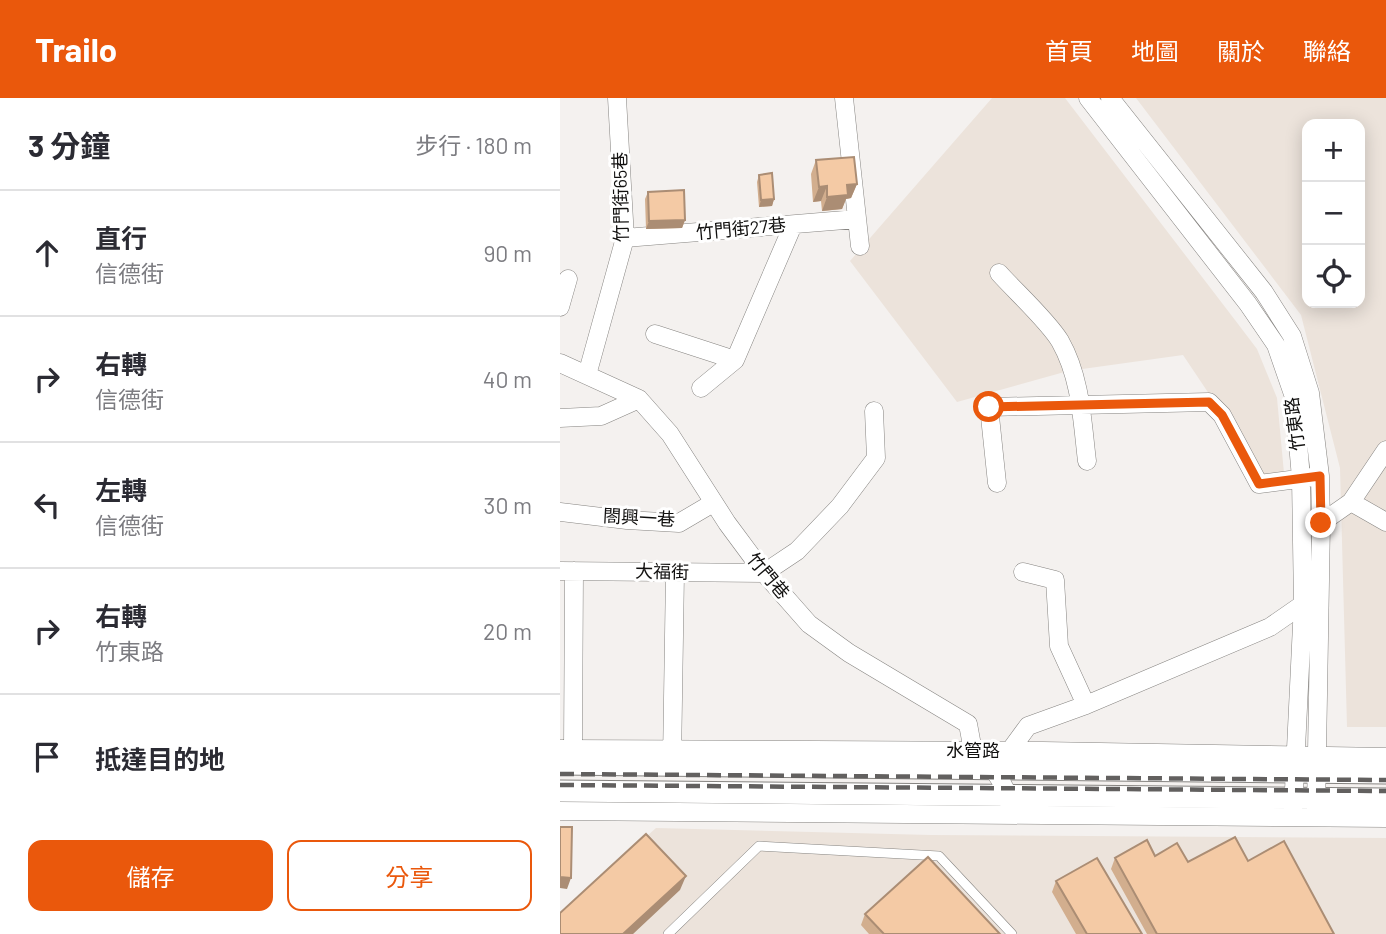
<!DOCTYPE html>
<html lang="zh-TW">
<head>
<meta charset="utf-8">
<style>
  :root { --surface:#fff; --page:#f7f7f7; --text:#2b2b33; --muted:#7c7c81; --line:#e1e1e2; --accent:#ea580c }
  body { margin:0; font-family:Barlow,"Noto Sans TC",sans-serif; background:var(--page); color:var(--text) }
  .controls { position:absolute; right:21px; top:21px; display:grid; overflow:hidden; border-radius:14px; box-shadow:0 4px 18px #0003 }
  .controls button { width:63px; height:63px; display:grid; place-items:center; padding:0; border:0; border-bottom:2px solid var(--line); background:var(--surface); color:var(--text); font:35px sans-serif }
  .stop { position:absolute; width:21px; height:21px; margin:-16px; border:5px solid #ea580c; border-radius:50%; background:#fff }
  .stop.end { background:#ea580c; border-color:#fff; box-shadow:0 2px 7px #0008 }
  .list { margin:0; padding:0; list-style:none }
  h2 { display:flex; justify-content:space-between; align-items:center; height:91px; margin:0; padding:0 28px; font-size:30px }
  h2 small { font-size:23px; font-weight:400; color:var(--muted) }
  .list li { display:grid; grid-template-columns:46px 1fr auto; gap:21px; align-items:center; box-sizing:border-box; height:126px; padding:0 28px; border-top:2px solid var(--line) }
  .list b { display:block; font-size:26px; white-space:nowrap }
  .list p { margin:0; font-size:23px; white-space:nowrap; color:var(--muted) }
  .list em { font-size:23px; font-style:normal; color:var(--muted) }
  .actions { display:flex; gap:14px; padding:21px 28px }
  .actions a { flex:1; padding:16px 0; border:2px solid var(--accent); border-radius:14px; text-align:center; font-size:24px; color:var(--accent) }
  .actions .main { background:var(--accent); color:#fff }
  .icon { flex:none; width:38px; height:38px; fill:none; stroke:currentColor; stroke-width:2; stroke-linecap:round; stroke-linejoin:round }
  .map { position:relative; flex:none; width:826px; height:836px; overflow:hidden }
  header { display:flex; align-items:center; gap:42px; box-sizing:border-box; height:98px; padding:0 35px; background:var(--accent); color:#fff }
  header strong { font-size:33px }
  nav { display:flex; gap:38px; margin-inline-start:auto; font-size:24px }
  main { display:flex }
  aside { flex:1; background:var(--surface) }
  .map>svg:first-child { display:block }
  .built { fill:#ece3db; fill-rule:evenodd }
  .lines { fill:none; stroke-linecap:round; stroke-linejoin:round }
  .service-casing { stroke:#868481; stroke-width:10 }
  .minor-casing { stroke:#868481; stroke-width:19 }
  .tertiary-casing { stroke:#868481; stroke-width:23 }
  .service { stroke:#fff; stroke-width:9 }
  .minor { stroke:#fff; stroke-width:18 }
  .tertiary { stroke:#fff; stroke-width:21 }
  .rail { stroke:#62605f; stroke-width:4.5; stroke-dasharray:14 7; stroke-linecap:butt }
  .wall { fill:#d2ae8e }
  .shaded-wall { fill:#ab8d74 }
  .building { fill:#f4caa5; stroke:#ab8d74; stroke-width:2 }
  .route { stroke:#ea580c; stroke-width:9 }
  .labels { text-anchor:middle; stroke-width:6; stroke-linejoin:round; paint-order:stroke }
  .street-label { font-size:18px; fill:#11100f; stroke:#fff }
</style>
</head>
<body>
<header>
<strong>Trailo</strong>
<nav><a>首頁</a><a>地圖</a><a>關於</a><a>聯絡</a></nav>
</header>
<main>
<aside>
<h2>3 分鐘<small>步行 · 180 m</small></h2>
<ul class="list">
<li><svg class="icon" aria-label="ahead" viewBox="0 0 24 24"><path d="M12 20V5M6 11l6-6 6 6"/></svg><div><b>直行</b><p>信德街</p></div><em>90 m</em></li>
<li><svg class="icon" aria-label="right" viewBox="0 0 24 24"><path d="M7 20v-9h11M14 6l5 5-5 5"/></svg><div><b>右轉</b><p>信德街</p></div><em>40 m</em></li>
<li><svg class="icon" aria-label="left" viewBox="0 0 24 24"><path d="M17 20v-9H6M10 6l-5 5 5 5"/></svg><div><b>左轉</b><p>信德街</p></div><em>30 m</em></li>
<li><svg class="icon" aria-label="right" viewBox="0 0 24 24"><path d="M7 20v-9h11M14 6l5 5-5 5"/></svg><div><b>右轉</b><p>竹東路</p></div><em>20 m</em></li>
<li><svg class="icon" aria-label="arrive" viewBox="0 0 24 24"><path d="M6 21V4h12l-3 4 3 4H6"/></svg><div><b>抵達目的地</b></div></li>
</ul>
<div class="actions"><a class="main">儲存</a><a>分享</a></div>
</aside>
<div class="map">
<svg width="826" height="836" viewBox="0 0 826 836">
  <rect width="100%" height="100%" fill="#f4f1ef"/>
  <path class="built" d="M432,0H505L675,222L697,251L717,300L725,386L704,378L623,257L508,273L397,304L290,163Z
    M576,0H826V629H787L780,370L741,217ZM747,26H800V205H747Z
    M96,730L371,737L826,740V836H0V815Z"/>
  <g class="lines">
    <g class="service-casing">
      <path id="service" d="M108,836L199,748L379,758L452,836"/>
    </g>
    <g class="minor-casing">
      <path id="minor" d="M284,0L300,148
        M528,0L688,206L716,247L734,299L741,380L743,506L733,713
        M550,0L704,194L732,238L750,295L760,378L761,425L756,712
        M65,140L297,121
        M439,175C456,194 488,223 500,243C521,280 522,322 527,363
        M0,209L8,181
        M95,236L175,262
        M0,265L79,301L110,336L167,425L204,475L249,526L289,555L408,626L413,653C432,669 446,683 450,709
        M27,277L65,140L57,0
        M141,290L175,262L233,127
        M0,320L41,318L79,301
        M437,385L429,309L649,304L662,317L699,386L753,379
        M791,404L826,424
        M0,414L67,422L119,425L153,405
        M761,425L791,404L826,352
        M0,473L204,475L237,453L280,408L316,360L314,313
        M463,474L495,482L499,548L526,607
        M0,651L483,653L826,659
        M13,651L14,473
        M446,658L468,628L526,607L710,529L749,502
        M112,663L115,475
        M0,713L826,720"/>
    </g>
    <g class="tertiary-casing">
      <path id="tertiary" d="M0,666L826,675
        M0,693L826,701"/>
    </g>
    <use href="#service" class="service"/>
    <use href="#minor" class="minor"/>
    <use href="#tertiary" class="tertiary"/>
    <path class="rail" d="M0,676L826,682
      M0,687L826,693"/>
  </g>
  <path class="wall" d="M256,62L297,86L291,100L286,101L282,111L262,113L261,103L253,104L251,76Z
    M199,77L214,101L212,108L199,109L197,84Z
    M88,94L125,122L122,130L86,131L85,101Z
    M595,758L628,764L688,763L774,836H587L551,771L555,760Z
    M496,783L582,836H516L492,794Z
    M305,816L440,836H309L301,827Z"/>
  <path class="shaded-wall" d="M297,86L291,100L286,101L282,111L262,113L267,99L287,87Z
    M267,88L261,103L253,104L259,89Z
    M214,101L212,108L199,109L201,102Z
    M125,122L122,130L86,131L89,123Z
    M126,778L120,792L73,836H63Z
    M0,779L11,780L7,791L0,790Z"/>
  <path class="building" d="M294,59L297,86L287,87L288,97L267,99V88L259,89L256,62Z
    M212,75L214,101L201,102L199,77Z
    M124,92L125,122L89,123L88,94Z
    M0,729H12L11,780L0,779Z
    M86,736L126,778L63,836H0V815Z
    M675,739L688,763L724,743L774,836H597L555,760L587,742L595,758L617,745L628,764Z
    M368,759L440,836H324L305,816Z
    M537,760L582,836H527L496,783Z"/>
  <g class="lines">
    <path class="route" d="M429,309L649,304L662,317L699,386L760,378L761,425"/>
  </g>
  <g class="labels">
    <g class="street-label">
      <text transform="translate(61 99) rotate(-91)" y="6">竹門街65巷</text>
      <text transform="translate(181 131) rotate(-5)" y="6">竹門街27巷</text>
      <text transform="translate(735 326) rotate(-97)" y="6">竹東路</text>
      <text transform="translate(79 420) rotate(3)" y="6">閤興一巷</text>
      <text transform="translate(102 474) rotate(1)" y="6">大福街</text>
      <text transform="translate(208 478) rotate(50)" y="6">竹門巷</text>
      <text x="413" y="659">水管路</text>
    </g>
  </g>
</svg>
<div class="controls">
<button>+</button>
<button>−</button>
<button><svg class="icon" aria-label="locate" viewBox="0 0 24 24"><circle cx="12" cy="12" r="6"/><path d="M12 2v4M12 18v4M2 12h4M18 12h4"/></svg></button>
</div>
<div class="stop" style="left:429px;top:309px"></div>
<div class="stop end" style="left:761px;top:425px"></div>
</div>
</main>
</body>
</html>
